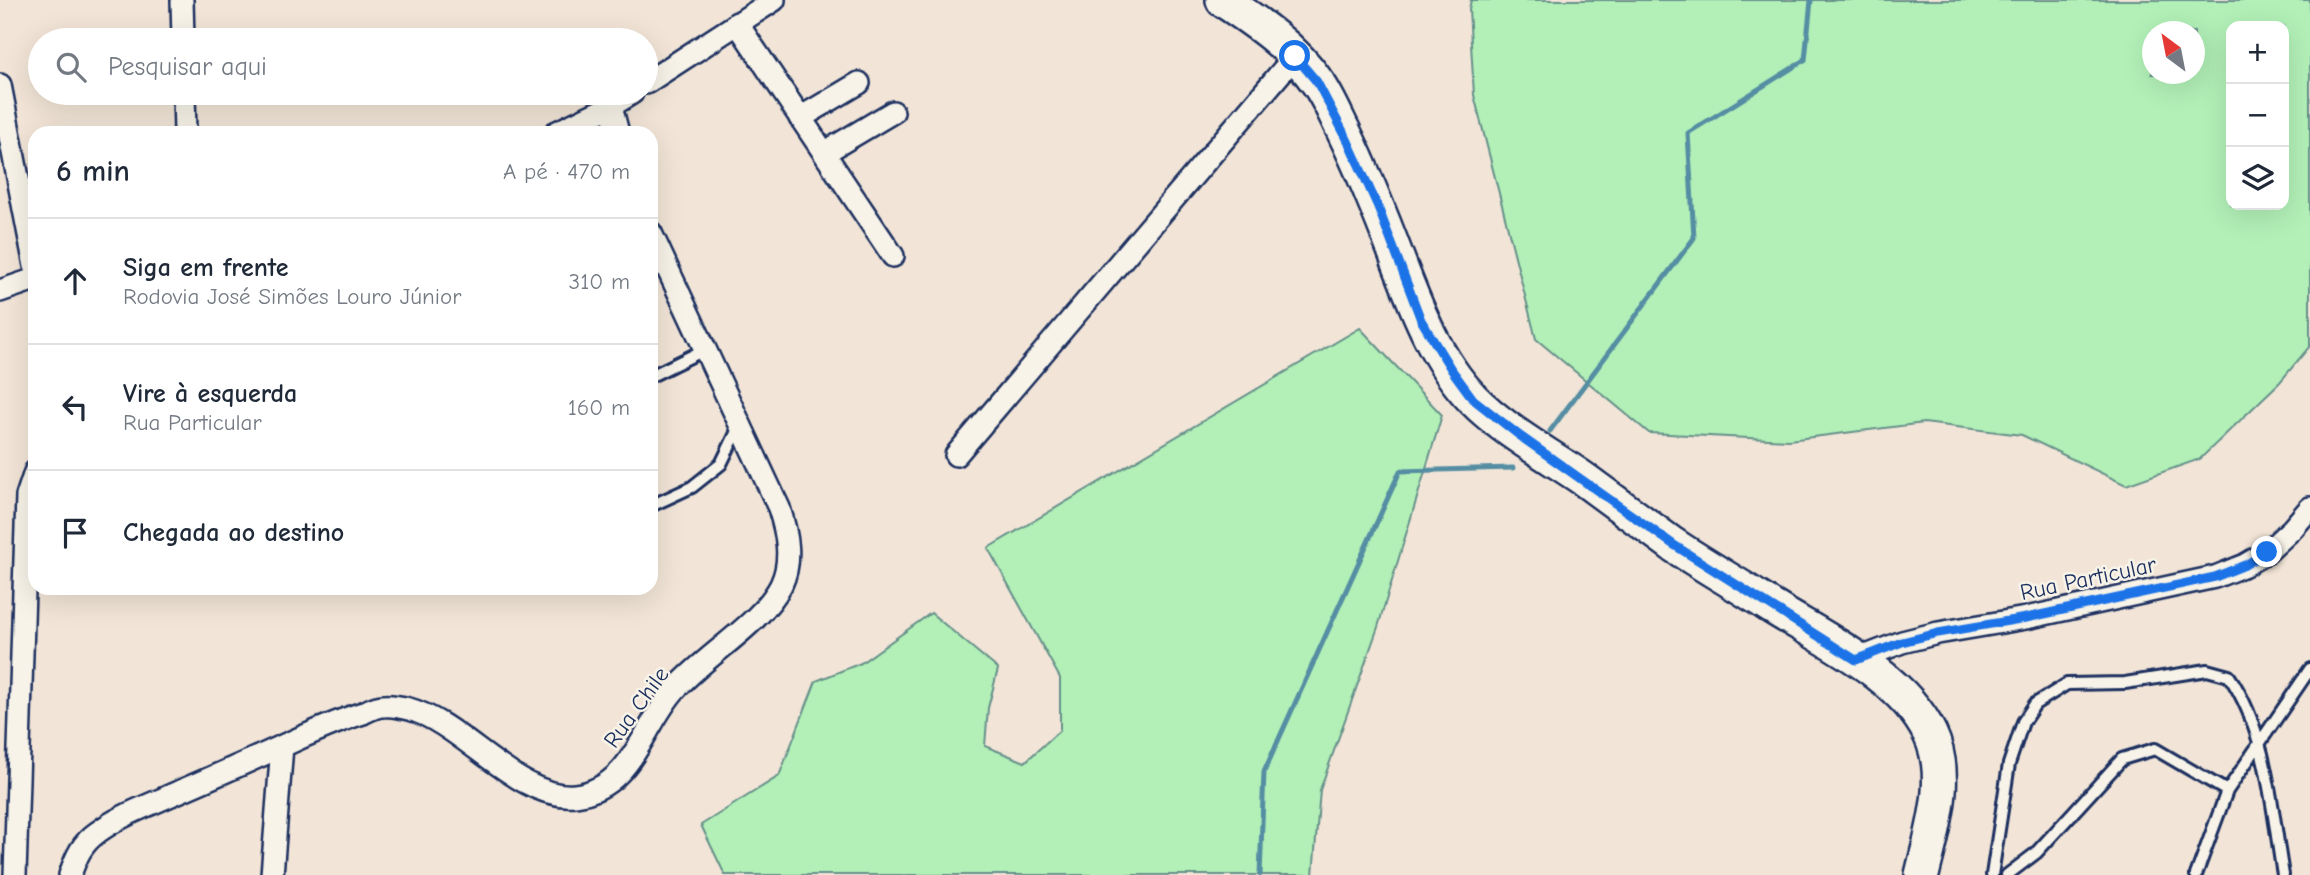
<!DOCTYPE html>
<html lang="pt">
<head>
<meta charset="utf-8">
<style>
  :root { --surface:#fff; --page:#f2f2f3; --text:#1f2937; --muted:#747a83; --line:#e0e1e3 }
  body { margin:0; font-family:"Comic Neue",sans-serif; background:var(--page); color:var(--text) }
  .controls { position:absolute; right:21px; top:21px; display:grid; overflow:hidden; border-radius:14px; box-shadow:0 7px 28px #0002 }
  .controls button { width:63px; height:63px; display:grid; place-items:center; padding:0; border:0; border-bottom:2px solid var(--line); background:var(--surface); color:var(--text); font:35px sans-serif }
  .compass { position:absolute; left:2142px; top:21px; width:63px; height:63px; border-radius:50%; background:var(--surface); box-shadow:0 7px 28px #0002; rotate:328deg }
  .stop { position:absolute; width:21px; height:21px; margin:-16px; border:5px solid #1a73e8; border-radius:50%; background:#fff }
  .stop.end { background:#1a73e8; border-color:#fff; box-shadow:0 2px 7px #0008 }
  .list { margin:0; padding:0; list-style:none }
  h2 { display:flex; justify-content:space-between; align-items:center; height:91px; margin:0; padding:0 28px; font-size:30px }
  h2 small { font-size:23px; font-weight:400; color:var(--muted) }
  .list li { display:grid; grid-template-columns:46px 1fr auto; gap:21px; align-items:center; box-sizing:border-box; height:126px; padding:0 28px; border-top:2px solid var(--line) }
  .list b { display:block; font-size:26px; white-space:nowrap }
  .list p { margin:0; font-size:23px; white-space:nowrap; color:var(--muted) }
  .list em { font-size:23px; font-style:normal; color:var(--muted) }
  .icon { flex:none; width:38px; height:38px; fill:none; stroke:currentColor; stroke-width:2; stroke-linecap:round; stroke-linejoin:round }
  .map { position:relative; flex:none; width:2310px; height:875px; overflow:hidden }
  .search { position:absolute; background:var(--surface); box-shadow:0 7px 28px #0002; left:28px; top:28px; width:630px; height:77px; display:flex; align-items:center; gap:18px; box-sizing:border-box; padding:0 24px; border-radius:38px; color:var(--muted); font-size:26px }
  .panel { position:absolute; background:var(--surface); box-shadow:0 7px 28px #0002; left:28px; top:126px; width:630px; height:469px; border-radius:21px }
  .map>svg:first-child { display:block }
  .green { fill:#b2f0b7; stroke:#66908a; stroke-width:2; fill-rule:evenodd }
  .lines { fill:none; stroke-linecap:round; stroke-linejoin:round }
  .stream { stroke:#558da3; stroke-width:5 }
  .lane-casing { stroke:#1b2f5e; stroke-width:16 }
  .street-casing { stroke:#1b2f5e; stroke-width:26 }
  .primary-casing { stroke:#1b2f5e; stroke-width:38 }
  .lane { stroke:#f7f3e8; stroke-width:10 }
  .street { stroke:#f7f3e8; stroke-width:21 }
  .primary { stroke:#f7f3e8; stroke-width:33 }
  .route { stroke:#1a73e8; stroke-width:9 }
  .labels { text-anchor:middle; stroke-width:5; stroke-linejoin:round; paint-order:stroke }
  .street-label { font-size:23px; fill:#1b2f5e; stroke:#f7f3e8 }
</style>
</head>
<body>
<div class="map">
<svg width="2310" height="875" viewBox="0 0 2310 875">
  <rect width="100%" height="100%" fill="#f2e5d7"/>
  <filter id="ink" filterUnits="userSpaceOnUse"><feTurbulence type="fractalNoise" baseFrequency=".0143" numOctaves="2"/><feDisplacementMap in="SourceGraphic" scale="14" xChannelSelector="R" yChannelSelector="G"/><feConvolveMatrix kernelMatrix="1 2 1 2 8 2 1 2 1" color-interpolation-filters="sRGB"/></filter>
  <g filter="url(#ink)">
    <path class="green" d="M1471,0H2310V346L2280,382L2200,459L2126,485L2022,435L1924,423L1789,440L1649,433L1536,339L1474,95L1469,9ZM2231,26H2284V205H2231ZM2152,32H2194V74H2152Z
      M1360,328L1442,415L1378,627L1320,790L1313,875H725L701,825L779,776L816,681L861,663L931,613L998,669L988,708L985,746L1025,762L1060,730V678L988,548Z"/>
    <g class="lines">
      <path class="stream" d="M1550,431L1694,238L1688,133L1805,60L1811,0
        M1260,875L1264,772L1400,471L1513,468"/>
      <g class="lane-casing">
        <path id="lane" d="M651,376L706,349
          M653,505L692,487L721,464L740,425
          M1992,875L2009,764L2023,722L2035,704L2067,684L2125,683L2207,670L2229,676C2267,731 2272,810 2283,875
          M2007,875L2036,853L2122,759L2155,749L2227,791
          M2196,875L2227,791L2310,669"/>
      </g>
      <g class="street-casing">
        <path id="street" d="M182,0L183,40
          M737,23L893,256
          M646,83L774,0
          M0,85L35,266
          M184,93L185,133
          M611,106L618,133
          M800,118L859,83
          M555,133L611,106L632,93
          M824,153L893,112
          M0,291L35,279
          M956,455L1295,56
          M1856,660L1902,642L1938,633L2026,618L2215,577L2245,565L2267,552L2292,529L2310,508
          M15,875L27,496L35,472
          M70,875C76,857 82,843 98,832C119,816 145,807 169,796C206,780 243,764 280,747C307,735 334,722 363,713C369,710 376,706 383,706C390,705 401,707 409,709C462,723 519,801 575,795C630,789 642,729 673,692C703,656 760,626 781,585C793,560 787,533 779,508L651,233
          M272,875L282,746"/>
      </g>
      <g class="primary-casing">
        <path id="primary" d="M1223,0C1258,23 1294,48 1318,83C1328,97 1335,114 1343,130C1364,173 1382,218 1399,263C1417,310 1437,362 1473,399C1503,430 1549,455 1585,480C1614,501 1643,523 1672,544C1703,565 1737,584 1769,605C1823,639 1901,674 1930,734C1951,777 1932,832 1922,875"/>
      </g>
      <use href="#lane" class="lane"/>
      <use href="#street" class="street"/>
      <use href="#primary" class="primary"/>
    </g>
  </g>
  <g class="lines" filter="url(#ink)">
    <path class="route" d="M1295,56L1317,82L1347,139L1378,207L1421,320L1451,369L1473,399L1520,436L1674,545L1856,660L1902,642L1938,633L2026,618L2215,577L2245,565L2267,552"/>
  </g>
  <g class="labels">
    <g class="street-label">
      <text transform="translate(2088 578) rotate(-12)" y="8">Rua Particular</text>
      <text transform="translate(636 707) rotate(-54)" y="8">Rua Chile</text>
    </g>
  </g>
</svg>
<div class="controls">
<button>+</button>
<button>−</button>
<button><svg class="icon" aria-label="layers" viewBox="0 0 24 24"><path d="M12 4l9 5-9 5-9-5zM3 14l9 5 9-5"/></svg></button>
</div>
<svg class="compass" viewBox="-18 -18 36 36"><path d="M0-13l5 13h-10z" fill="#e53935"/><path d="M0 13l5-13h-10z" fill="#747a83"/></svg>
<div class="stop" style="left:1295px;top:56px"></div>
<div class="stop end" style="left:2267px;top:552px"></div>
<div class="search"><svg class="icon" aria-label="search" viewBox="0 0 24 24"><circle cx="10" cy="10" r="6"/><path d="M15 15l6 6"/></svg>Pesquisar aqui</div>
<section class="panel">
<h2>6 min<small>A pé · 470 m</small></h2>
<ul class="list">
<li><svg class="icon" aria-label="ahead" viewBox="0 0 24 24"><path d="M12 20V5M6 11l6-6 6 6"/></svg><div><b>Siga em frente</b><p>Rodovia José Simões Louro Júnior</p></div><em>310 m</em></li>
<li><svg class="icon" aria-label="left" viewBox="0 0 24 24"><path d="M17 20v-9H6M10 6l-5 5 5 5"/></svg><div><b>Vire à esquerda</b><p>Rua Particular</p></div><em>160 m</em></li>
<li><svg class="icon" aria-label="arrive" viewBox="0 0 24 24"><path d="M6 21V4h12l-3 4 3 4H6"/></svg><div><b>Chegada ao destino</b></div></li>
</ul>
</section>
</div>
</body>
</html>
